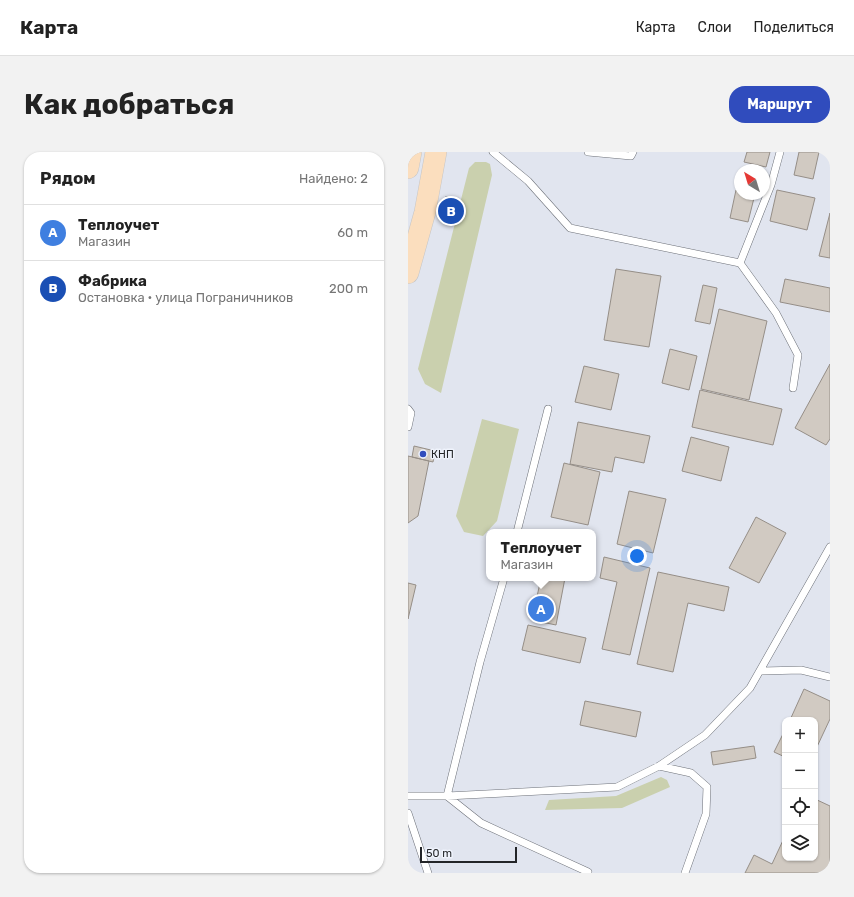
<!DOCTYPE html>
<html lang="ru">
<head>
<meta charset="utf-8">
<style>
  :root { --surface:#fff; --page:#f2f2f2; --text:#222; --muted:#767676; --line:#e0e0e0; --accent:#304cbd }
  body { margin:0; font-family:Rubik,sans-serif; background:var(--page); color:var(--text) }
  .controls { position:absolute; right:12px; bottom:12px; display:grid; overflow:hidden; border-radius:8px; box-shadow:0 1px 3px #0004 }
  .controls button { width:36px; height:36px; display:grid; place-items:center; padding:0; border:0; border-bottom:1px solid var(--line); background:var(--surface); color:var(--text); font:20px sans-serif }
  .compass { position:absolute; left:326px; top:12px; width:36px; height:36px; border-radius:50%; background:var(--surface); box-shadow:0 1px 3px #0004; rotate:322deg }
  .scale { position:absolute; left:12px; bottom:10px; width:97px; box-sizing:border-box; padding-left:4px; border:2px solid #232528; border-top:0; font-size:11px; line-height:14px; white-space:nowrap; color:#232528; -webkit-text-stroke:3px #eff3fc; paint-order:stroke }
  .you { position:absolute; left:229px; top:404px; width:14px; height:14px; margin:-10px; border:3px solid #fff; border-radius:50%; background:#1a73e8; box-shadow:0 0 0 6px #1a73e833 }
  .badge { display:grid; place-items:center; width:26px; height:26px; border-radius:50%; background:var(--accent); color:#fff; font-size:13px; font-weight:700 }
  .pin { position:absolute; translate:-50% -50%; border:2px solid #fff; box-shadow:0 1px 4px #0006 }
  .popup { position:absolute; left:78px; top:377px; width:110px; height:52px; box-sizing:border-box; display:grid; place-content:center; border-radius:8px; background:var(--surface); filter:drop-shadow(0 1px 3px #0005); font-size:13px; white-space:nowrap; color:var(--muted) }
  .popup b { font-size:15px; color:var(--text) }
  .popup::after { content:''; position:absolute; left:50%; top:100%; margin-left:-8px; border:8px solid transparent; border-top-color:var(--surface) }
  .list { margin:0; padding:0; list-style:none }
  h2 { display:flex; justify-content:space-between; align-items:center; height:52px; margin:0; padding:0 16px; font-size:17px }
  h2 small { font-size:13px; font-weight:400; color:var(--muted) }
  .list li { display:grid; grid-template-columns:26px 1fr auto; gap:12px; align-items:center; box-sizing:border-box; height:56px; padding:0 16px; border-top:1px solid var(--line) }
  .list b { display:block; font-size:15px; white-space:nowrap }
  .list p { margin:0; font-size:13px; white-space:nowrap; color:var(--muted) }
  .list em { font-size:13px; font-style:normal; color:var(--muted) }
  .icon { flex:none; width:22px; height:22px; fill:none; stroke:currentColor; stroke-width:2; stroke-linecap:round; stroke-linejoin:round }
  .map { position:relative; flex:none; width:422px; height:721px; overflow:hidden; border-radius:16px }
  header { display:flex; align-items:center; gap:24px; box-sizing:border-box; height:56px; padding:0 20px; background:var(--surface); border-bottom:1px solid var(--line) }
  header strong { font-size:19px }
  nav { display:flex; gap:22px; margin-inline-start:auto; font-size:14px }
  .intro { display:flex; align-items:center; justify-content:space-between; box-sizing:border-box; height:96px; padding:0 24px }
  h1 { margin:0; font-size:28px }
  .button { padding:10px 18px; border-radius:16px; background:var(--accent); color:#fff; font-size:14px; font-weight:700 }
  main { display:flex; gap:24px; padding:0 24px }
  aside { flex:1; background:var(--surface); border-radius:16px; box-shadow:0 1px 3px #0004 }
  .map>svg:first-child { display:block }
  .green { fill:#cad0ae }
  .building { fill:#d1cac2; stroke:#958e87 }
  .lines { fill:none; stroke-linecap:round; stroke-linejoin:round }
  .lane-casing { stroke:#6d7179; stroke-width:8 }
  .primary-casing { stroke:#c6c6c7; stroke-width:22 }
  .path { stroke:#90939a; stroke-width:2.5; stroke-dasharray:3 3; stroke-linecap:butt }
  .lane { stroke:#fff; stroke-width:7 }
  .primary { stroke:#fbdebe; stroke-width:21 }
  .poi-dot { fill:#304cbd; stroke:#eff3fc; stroke-width:1.5 }
  .labels { text-anchor:middle; stroke-width:3; stroke-linejoin:round; paint-order:stroke }
  .poi-label { font-size:11px; fill:#232528; stroke:#eff3fc; text-anchor:start }
</style>
</head>
<body>
<header>
<strong>Карта</strong>
<nav><a>Карта</a><a>Слои</a><a>Поделиться</a></nav>
</header>
<div class="intro"><h1>Как добраться</h1><a class="button">Маршрут</a></div>
<main>
<aside>
<h2>Рядом<small>Найдено: 2</small></h2>
<ul class="list">
<li><span class="badge" style="background:#3f7fe0">A</span><div><b>Теплоучет</b><p>Магазин</p></div><em>60 m</em></li>
<li><span class="badge" style="background:#1a4fb4">B</span><div><b>Фабрика</b><p>Остановка · улица Пограничников</p></div><em>200 m</em></li>
</ul>
</aside>
<div class="map">
<svg width="422" height="721" viewBox="0 0 422 721">
  <rect width="100%" height="100%" fill="#e1e5ef"/>
  <path class="green" d="M67,10H78L82,12L84,23L33,241L17,232L10,217L61,16Z
    M74,267L111,277L89,369L75,384L56,380L48,364Z
    M253,625L259,628L262,635L214,656L137,658L141,648L208,644Z"/>
  <path class="building" d="M339,0H362L358,15L336,10Z
    M391,0H411L405,27L386,23Z
    M328,38L332,39V42H347L340,70L322,66Z
    M369,38L407,46L399,78L362,69Z
    M422,61V106L411,104Z
    M208,117L253,124L241,195L196,188Z
    M377,127L422,136V160L372,150Z
    M295,133L309,136L302,172L287,169Z
    M311,157L359,169L341,248L293,237Z
    M262,197L289,204L281,238L254,231Z
    M422,212V287L418,293L387,276Z
    M176,214L211,222L203,258L167,250Z
    M292,238L374,257L365,293L284,275Z
    M170,270L242,284L236,311L207,305L204,320L162,312Z
    M283,285L321,295L313,329L274,319Z
    M6,294L27,299L25,310L4,305Z
    M0,304L21,309L10,364L0,371Z
    M156,311L192,320L180,373L143,365Z
    M221,339L258,347L245,401L209,392Z
    M348,365L378,381L351,431L321,416Z
    M196,405L242,416L222,503L194,497L209,430L192,426Z
    M250,420L321,435L316,459L280,451L265,520L229,512Z
    M133,426H157L148,473L124,468Z
    M0,431L8,433L0,467Z
    M120,473L178,486L172,511L114,498Z
    M396,537L422,549V567L407,599V568H382Z
    M177,549L233,560L228,585L172,573Z
    M377,578V605L366,600Z
    M346,594L348,606L305,613L303,600Z
    M407,647L422,654V721H337L346,703L364,712L377,684V706H407Z"/>
  <g class="lines">
    <g class="lane-casing">
      <path id="lane" d="M85,0L120,29L162,76L332,111L368,161L390,203L385,236
        M180,0L223,4L225,0
        M332,111L363,33L372,0
        M0,257L3,261L0,275
        M109,380L140,257
        M96,426L72,510L39,644L73,671L180,720
        M352,519L393,518L422,525
        M251,614L283,621L299,635L298,662L277,721
        M0,644H39L209,635L251,614L297,583L342,536L422,395
        M0,661L20,721"/>
    </g>
    <g class="primary-casing">
      <path id="primary" d="M0,16L3,0
        M0,121L17,60L28,0"/>
    </g>
    <path class="path" d="M37,53L39,43"/>
    <use href="#lane" class="lane"/>
    <use href="#primary" class="primary"/>
  </g>
  <circle class="poi-dot" cx="15" cy="302" r="4"/>
  <g class="labels">
    <g class="poi-label">
      <text x="23" y="306">КНП</text>
    </g>
  </g>
</svg>
<div class="controls">
<button>+</button>
<button>−</button>
<button><svg class="icon" aria-label="locate" viewBox="0 0 24 24"><circle cx="12" cy="12" r="6"/><path d="M12 2v4M12 18v4M2 12h4M18 12h4"/></svg></button>
<button><svg class="icon" aria-label="layers" viewBox="0 0 24 24"><path d="M12 4l9 5-9 5-9-5zM3 14l9 5 9-5"/></svg></button>
</div>
<svg class="compass" viewBox="-18 -18 36 36"><path d="M0-13l5 13h-10z" fill="#e53935"/><path d="M0 13l5-13h-10z" fill="#767676"/></svg>
<div class="scale">50 m</div>
<div class="you"></div>
<div class="pin badge" style="left:133px;top:457px;background:#3f7fe0">A</div>
<div class="popup"><b>Теплоучет</b>Магазин</div>
<div class="pin badge" style="left:43px;top:59px;background:#1a4fb4">B</div>
</div>
</main>
</body>
</html>
